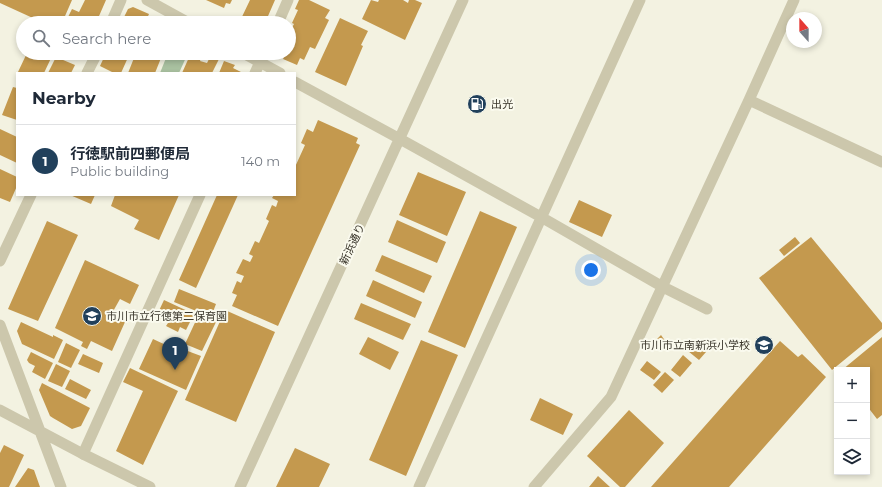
<!DOCTYPE html>
<html lang="en">
<head>
<meta charset="utf-8">
<style>
  :root { --surface:#fff; --page:#f2f2f3; --text:#1f2937; --muted:#747a83; --line:#e0e1e3; --accent:#21405b }
  body { margin:0; font-family:Montserrat,"Noto Sans JP",sans-serif; background:var(--page); color:var(--text) }
  .controls { position:absolute; right:12px; bottom:12px; display:grid; overflow:hidden; border-radius:0px; box-shadow:0 2px 6px #0003 }
  .controls button { width:36px; height:36px; display:grid; place-items:center; padding:0; border:0; border-bottom:1px solid var(--line); background:var(--surface); color:var(--text); font:20px sans-serif }
  .compass { position:absolute; left:786px; top:12px; width:36px; height:36px; border-radius:50%; background:var(--surface); box-shadow:0 2px 6px #0003; rotate:339deg }
  .you { position:absolute; left:591px; top:270px; width:14px; height:14px; margin:-10px; border:3px solid #fff; border-radius:50%; background:#1a73e8; box-shadow:0 0 0 6px #1a73e833 }
  .badge { display:grid; place-items:center; width:26px; height:26px; border-radius:50%; background:var(--accent); color:#fff; font-size:13px; font-weight:700 }
  .pin { position:absolute; translate:-50% -33px; filter:drop-shadow(0 1px 2px #0008) }
  .pin::after { content:''; position:absolute; top:21px; width:14px; height:12px; background:inherit; clip-path:polygon(0 0,100% 0,50% 100%) }
  .list { margin:0; padding:0; list-style:none }
  h2 { display:flex; justify-content:space-between; align-items:center; height:52px; margin:0; padding:0 16px; font-size:17px }
  h2 small { font-size:13px; font-weight:400; color:var(--muted) }
  .list li { display:grid; grid-template-columns:26px 1fr auto; gap:12px; align-items:center; box-sizing:border-box; height:72px; padding:0 16px; border-top:1px solid var(--line) }
  .list b { display:block; font-size:15px; white-space:nowrap }
  .list p { margin:0; font-size:13px; white-space:nowrap; color:var(--muted) }
  .list em { font-size:13px; font-style:normal; color:var(--muted) }
  .icon { flex:none; width:22px; height:22px; fill:none; stroke:currentColor; stroke-width:2; stroke-linecap:round; stroke-linejoin:round }
  .map { position:relative; flex:none; width:882px; height:487px; overflow:hidden }
  .search { position:absolute; background:var(--surface); box-shadow:0 2px 6px #0003; left:16px; top:16px; width:280px; height:44px; display:flex; align-items:center; gap:10px; box-sizing:border-box; padding:0 14px; border-radius:22px; color:var(--muted); font-size:15px }
  .panel { position:absolute; background:var(--surface); box-shadow:0 2px 6px #0003; left:16px; top:72px; width:280px; height:124px; border-radius:0px }
  .map>svg:first-child { display:block }
  .green { fill:#aac2a1 }
  .building { fill:#c4994e }
  .lines { fill:none; stroke-linecap:round; stroke-linejoin:round }
  .minor { stroke:#ccc7ac; stroke-width:11 }
  .tertiary { stroke:#ccc7ac; stroke-width:11 }
  .labels { text-anchor:middle; stroke-width:4; stroke-linejoin:round; paint-order:stroke }
  .poi-label { font-size:11px; fill:#3a362b; stroke:#fafaee; text-anchor:start }
  .street-label { font-size:11px; fill:#3a362b; stroke:#fafaee }
</style>
</head>
<body>
<div class="map">
<svg width="882" height="487" viewBox="0 0 882 487">
  <rect width="100%" height="100%" fill="#f3f2e1"/>
  <path class="green" d="M168,53H188L179,73H160Z"/>
  <path class="building" d="M0,0H72L62,23H33L35,19L0,3Z
    M85,0H106L96,23H65L72,9L79,12Z
    M206,0H232L230,4L226,3L224,8Z
    M250,0H275L265,23H239Z
    M299,0H309L330,10L325,18L329,20L315,49L310,47L304,60L300,58L297,65L283,59L285,55L281,53H289V33L294,24L292,23L298,10L295,9Z
    M371,0L378,2L379,0H403L408,3L409,0H415L422,3L405,40L362,19Z
    M133,7L149,14L145,23H121L128,9Z
    M340,18L368,31L361,45L363,46L346,86L315,72Z
    M27,53H45L52,56L44,73H21L18,72Z
    M106,53H130L121,73H114L100,66Z
    M136,53H163L155,73H128Z
    M191,53H203L200,61L207,63L212,53L220,57L212,73H182Z
    M56,57L75,65L71,73H48Z
    M224,61L235,65L233,68L243,73H219Z
    M13,87L17,88V120L2,115Z
    M318,120L358,138L356,143L360,145L278,326L232,306L237,295L232,293L237,281L241,283L244,276L236,273L243,259L250,262L253,256L249,254L255,241L259,243L269,221L266,219L272,205L276,207L278,201L272,198L274,195H295V167L305,145L301,143L307,129L313,132Z
    M0,129L17,137V163L0,155Z
    M0,169L17,177V186L10,202L0,198Z
    M418,172L466,192L447,236L399,215Z
    M70,195H95L91,204Z
    M115,195H179L159,240L134,229L139,220L111,206Z
    M217,195H238L196,288L179,280Z
    M579,200L612,215L602,237L569,222Z
    M480,211L517,227L465,348L428,332Z
    M397,220L446,242L437,263L388,242Z
    M47,221L78,235L38,321L8,309Z
    M795,237L800,243L784,256L779,250Z
    M811,237L882,323V329L832,370L759,278Z
    M382,255L432,276L424,293L375,271Z
    M85,260L139,285L130,304L120,299L111,315L125,322L112,351L91,341L87,349L81,346L83,342L55,328Z
    M373,280L422,302L415,318L366,296Z
    M179,289L216,304L211,317L174,302Z
    M164,300L194,314L186,330L180,327L178,332L166,326L168,323L156,317Z
    M361,303L411,324L403,340L354,319Z
    M225,310L275,332L236,422L185,400Z
    M199,314L216,322L202,351L185,344Z
    M21,322L53,337V335L63,340L54,359L22,344L17,331Z
    M661,335L666,342L661,347L655,341Z
    M368,337L399,352L390,370L359,354Z
    M882,337V415L877,419L867,406V370H842Z
    M153,339L183,353L185,350L201,356L186,390L139,369Z
    M690,339L706,352L699,360L683,347Z
    M421,340L458,355L406,476L369,460Z
    M780,341L798,357L802,354L826,377L729,487H651Z
    M66,343L80,350L71,368L58,362Z
    M31,352L53,363L45,379L32,372L35,366L29,363L27,360Z
    M83,354L103,363L99,373L78,364Z
    M683,355L692,363L680,377L671,370Z
    M647,361L661,372L654,380L640,370Z
    M56,364L70,371L62,387L48,381Z
    M130,368L178,391L143,465L116,451L143,391L123,382Z
    M665,372L674,380L662,393L653,385Z
    M70,379L91,390L86,399L65,389Z
    M42,383L90,408L81,426L72,429L53,418L50,416L39,390Z
    M540,398L573,414L563,435L530,420Z
    M629,410L664,443L625,487H620L587,456Z
    M4,445L24,455L9,487H0V453Z
    M295,448L330,464L319,487H276Z
    M28,468L34,470L40,487H15Z
    M598,476L610,487H589Z"/>
  <g class="lines">
    <path class="minor" d="M111,23L121,0
      M278,23L288,0
      M87,73L97,53
      M255,73L264,53
      M749,100L882,162
      M400,139L541,217L663,287L707,309
      M0,261L31,195
      M83,454L200,195
      M419,487L640,0
      M534,487L611,397L749,100L794,0"/>
    <path class="tertiary" d="M147,0L189,23
      M243,53L280,73
      M295,82L400,139
      M0,325L61,487
      M0,410L83,454L150,487
      M240,487L463,0"/>
  </g>
  <defs>
    <g id="fuel-disc" transform="scale(1)"><circle r="9.5" fill="#21405b" stroke="#fafaee"/><path d="M-5.5-6h7V0h2V4h1.3V-2.5L3-4.5l.8-.8L6-3V5H2.5V1h-1V6h-7ZM-4.2-4.7v3.2H.2V-4.7Z" fill="#fff"/></g>
    <g id="school-disc" transform="scale(1)"><circle r="9.5" fill="#21405b" stroke="#fafaee"/><path d="M0-5L7-2L0 1L-7-2ZM-4 1L0 2.5L4 1V4Q0 6-4 4Z" fill="#fff"/></g>
  </defs>
  <g fill-rule="evenodd">
    <use href="#fuel-disc" x="477" y="104"/>
    <use href="#school-disc" x="92" y="316"/>
    <use href="#school-disc" x="764" y="345"/>
  </g>
  <g class="labels">
    <g class="poi-label">
      <text x="491" y="108">出光</text>
      <text x="106" y="320">市川市立行徳第二保育園</text>
      <text x="750" y="349" text-anchor="end">市川市立南新浜小学校</text>
    </g>
    <g class="street-label">
      <text transform="translate(352 244) rotate(-65)" y="4">新浜通り</text>
    </g>
  </g>
</svg>
<div class="controls">
<button>+</button>
<button>−</button>
<button><svg class="icon" aria-label="layers" viewBox="0 0 24 24"><path d="M12 4l9 5-9 5-9-5zM3 14l9 5 9-5"/></svg></button>
</div>
<svg class="compass" viewBox="-18 -18 36 36"><path d="M0-13l5 13h-10z" fill="#e53935"/><path d="M0 13l5-13h-10z" fill="#747a83"/></svg>
<div class="you"></div>
<div class="pin badge" style="left:175px;top:370px">1</div>
<div class="search"><svg class="icon" aria-label="search" viewBox="0 0 24 24"><circle cx="10" cy="10" r="6"/><path d="M15 15l6 6"/></svg>Search here</div>
<section class="panel">
<h2>Nearby<small></small></h2>
<ul class="list">
<li><span class="badge">1</span><div><b>行徳駅前四郵便局</b><p>Public building</p></div><em>140 m</em></li>
</ul>
</section>
</div>
</body>
</html>
